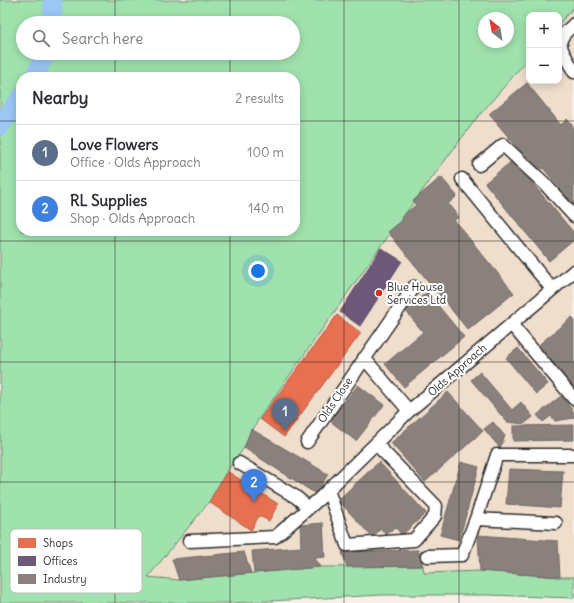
<!DOCTYPE html>
<html lang="en">
<head>
<meta charset="utf-8">
<style>
  :root { --surface:#fff; --page:#f2f2f3; --text:#2b2b33; --muted:#7c7c81; --line:#e1e1e2; --accent:#d93025 }
  body { margin:0; font-family:Delius,sans-serif; background:var(--page); color:var(--text) }
  .controls { position:absolute; right:12px; top:12px; display:grid; overflow:hidden; border-radius:8px; box-shadow:0 2px 10px #0003 }
  .controls button { width:36px; height:36px; display:grid; place-items:center; padding:0; border:0; border-bottom:1px solid var(--line); background:var(--surface); color:var(--text); font:20px sans-serif }
  .compass { position:absolute; left:478px; top:12px; width:36px; height:36px; border-radius:50%; background:var(--surface); box-shadow:0 2px 10px #0003; rotate:329deg }
  .you { position:absolute; left:258px; top:271px; width:14px; height:14px; margin:-10px; border:3px solid #fff; border-radius:50%; background:#1a73e8; box-shadow:0 0 0 6px #1a73e833 }
  .badge { display:grid; place-items:center; width:26px; height:26px; border-radius:50%; background:var(--accent); color:#fff; font-size:13px; font-weight:700 }
  .pin { position:absolute; translate:-50% -33px; filter:drop-shadow(0 1px 2px #0008) }
  .pin::after { content:''; position:absolute; top:21px; width:14px; height:12px; background:inherit; clip-path:polygon(0 0,100% 0,50% 100%) }
  .list { margin:0; padding:0; list-style:none }
  h2 { display:flex; justify-content:space-between; align-items:center; height:52px; margin:0; padding:0 16px; font-size:17px }
  h2 small { font-size:13px; font-weight:400; color:var(--muted) }
  .list li { display:grid; grid-template-columns:26px 1fr auto; gap:12px; align-items:center; box-sizing:border-box; height:56px; padding:0 16px; border-top:1px solid var(--line) }
  .list b { display:block; font-size:15px; white-space:nowrap }
  .list p { margin:0; font-size:13px; white-space:nowrap; color:var(--muted) }
  .list em { font-size:13px; font-style:normal; color:var(--muted) }
  .icon { flex:none; width:22px; height:22px; fill:none; stroke:currentColor; stroke-width:2; stroke-linecap:round; stroke-linejoin:round }
  .map { position:relative; flex:none; width:574px; height:603px; overflow:hidden }
  .search { position:absolute; background:var(--surface); box-shadow:0 2px 10px #0003; left:16px; top:16px; width:284px; height:44px; display:flex; align-items:center; gap:10px; box-sizing:border-box; padding:0 14px; border-radius:22px; color:var(--muted); font-size:15px }
  .panel { position:absolute; background:var(--surface); box-shadow:0 2px 10px #0003; left:16px; top:72px; width:284px; height:164px; border-radius:16px }
  .map>svg:first-child { display:block }
  .built { fill:#f0decd }
  .green { fill:#a0e2ad; stroke:#66866c; fill-rule:evenodd }
  .shops { fill:#e76f51; stroke:#af5b46 }
  .offices { fill:#6d597a; stroke:#594b62 }
  .industry { fill:#8a817c; stroke:#6e6764 }
  .lines { fill:none; stroke-linecap:round; stroke-linejoin:round }
  .river { stroke:#9bc7f4; stroke-width:19 }
  .minor-casing { stroke:#2b2b2b; stroke-width:15 }
  .minor { stroke:#fff; stroke-width:12 }
  .grid { fill:none; stroke:#2b2b2b; stroke-width:1; stroke-opacity:0.55 }
  .poi-dot { fill:#c8321e; stroke:#fff; stroke-width:1.5 }
  .labels { text-anchor:middle; stroke-width:4; stroke-linejoin:round; paint-order:stroke }
  .poi-label { font-size:11px; fill:#2b2b2b; stroke:#fff; text-anchor:start }
  .street-label { font-size:11px; fill:#2b2b2b; stroke:#fff }
  .key { fill:#fff; stroke:#bfbfbf; stroke-width:1 }
  .key-label { font-size:11px; fill:#2b2b2b }
</style>
</head>
<body>
<div class="map">
<svg width="574" height="603" viewBox="0 0 574 603">
  <rect width="100%" height="100%" fill="#f8f0e8"/>
  <filter id="ink" filterUnits="userSpaceOnUse"><feTurbulence type="fractalNoise" baseFrequency=".025" numOctaves="2"/><feDisplacementMap in="SourceGraphic" scale="8" xChannelSelector="R" yChannelSelector="G"/><feConvolveMatrix kernelMatrix="1 2 1 2 8 2 1 2 1" color-interpolation-filters="sRGB"/></filter>
  <g filter="url(#ink)">
    <path class="built" d="M574,7V577H560L480,571L424,573L423,566L320,567L179,580L148,577L209,502L227,471L244,448L251,429L388,232L476,119L529,58V81H559V24Z"/>
    <path class="green" d="M0,0H574V7L559,24V15H529V58L476,119L381,246L258,420L244,448L227,471L209,502L148,577L179,580L320,567L423,566L424,573L480,571L560,577H574V598L489,595H382L232,603H0ZM484,18H508V42H484ZM23,23H293V53H23ZM21,77H295V231H21Z"/>
    <path class="shops" d="M337,315L361,333L284,437L260,419Z
      M227,471L278,504L269,521L259,516L251,530L209,502Z"/>
    <path class="offices" d="M381,248L402,261L360,326L340,312Z"/>
    <path class="industry" d="M527,83L561,125L567,119L574,128V205L543,168L538,172L489,114Z
      M513,160L574,233V240L549,261L485,183Z
      M441,177L457,196L448,204L459,217L454,220L514,293L468,330L388,232L403,220L401,217L416,205L413,201Z
      M427,292L464,337L404,387L385,364L423,332L405,310Z
      M572,317L574,319V394L535,348Z
      M518,348L548,384L536,394L506,358Z
      M480,372L512,410L521,402L533,417L524,424L507,422L471,380Z
      M358,385L384,405L356,441L330,421Z
      M448,392L483,431L425,482L391,443Z
      M561,396L574,412V418L555,421L551,416L543,422L537,415Z
      M493,422L505,436L500,448L484,429Z
      M574,425V440L513,441V426Z
      M251,429L328,474L316,494L244,448Z
      M379,462L426,513L402,535L395,527L386,535L381,529L372,537L338,500Z
      M461,462L479,467L459,540L440,535Z
      M509,469L563,471L560,508L506,504Z
      M323,523L325,557L314,558L320,567L254,573L252,551L301,547L300,525Z
      M478,535L558,541L560,577L480,571Z
      M418,550L423,566L347,567L342,552Z
      M244,552L251,573L179,580L172,559Z"/>
    <g class="lines">
      <path class="river" d="M52,23L53,0
        M34,77L46,53
        M0,126L21,97"/>
      <g class="minor-casing">
        <path id="minor" d="M574,24L564,34L560,41L562,50L574,72
          M479,165L503,145L544,183L574,216
          M462,179L552,289
          M511,324L574,399
          M364,358L409,411
          M307,442L414,287
          M239,463L296,497L309,508
          M328,490L347,545L414,540L435,516L436,506L376,444
          M556,523L476,519L497,455H574
          M189,541L275,537L319,499L409,411L574,271
          M427,556L462,555L476,519"/>
      </g>
      <use href="#minor" class="minor"/>
    </g>
  </g>
  <path class="grid" d="M115,0V23M230,0V23M344,0V603M459,0V603M115,53V77M230,53V77M0,121H21M295,121H574M115,231V603M230,231V603M0,241H574M0,362H574M0,482H574"/>
  <circle class="poi-dot" cx="379" cy="293" r="4"/>
  <g class="labels">
    <g class="poi-label">
      <text x="387" y="291">Blue House<tspan x="387" dy="13">Services Ltd</tspan></text>
    </g>
    <g class="street-label">
      <text transform="translate(457 370) rotate(-41)" y="4">Olds Approach</text>
      <text transform="translate(335 400) rotate(-56)" y="4">Olds Close</text>
    </g>
  </g>
  <rect x="10" y="529" width="132" height="64" rx="6" class="key"/>
  <rect x="18" y="538" width="18" height="10" fill="#e76f51"/>
  <rect x="18" y="556" width="18" height="10" fill="#6d597a"/>
  <rect x="18" y="574" width="18" height="10" fill="#8a817c"/>
  <g class="key-label">
    <text x="43" y="547">Shops</text>
    <text x="43" y="565">Offices</text>
    <text x="43" y="583">Industry</text>
  </g>
</svg>
<div class="controls">
<button>+</button>
<button>−</button>
</div>
<svg class="compass" viewBox="-18 -18 36 36"><path d="M0-13l5 13h-10z" fill="#e53935"/><path d="M0 13l5-13h-10z" fill="#7c7c81"/></svg>
<div class="you"></div>
<div class="pin badge" style="left:285px;top:431px;background:#5c6f8a">1</div>
<div class="pin badge" style="left:254px;top:502px;background:#3f7fe0">2</div>
<div class="search"><svg class="icon" aria-label="search" viewBox="0 0 24 24"><circle cx="10" cy="10" r="6"/><path d="M15 15l6 6"/></svg>Search here</div>
<section class="panel">
<h2>Nearby<small>2 results</small></h2>
<ul class="list">
<li><span class="badge" style="background:#5c6f8a">1</span><div><b>Love Flowers</b><p>Office · Olds Approach</p></div><em>100 m</em></li>
<li><span class="badge" style="background:#3f7fe0">2</span><div><b>RL Supplies</b><p>Shop · Olds Approach</p></div><em>140 m</em></li>
</ul>
</section>
</div>
</body>
</html>
